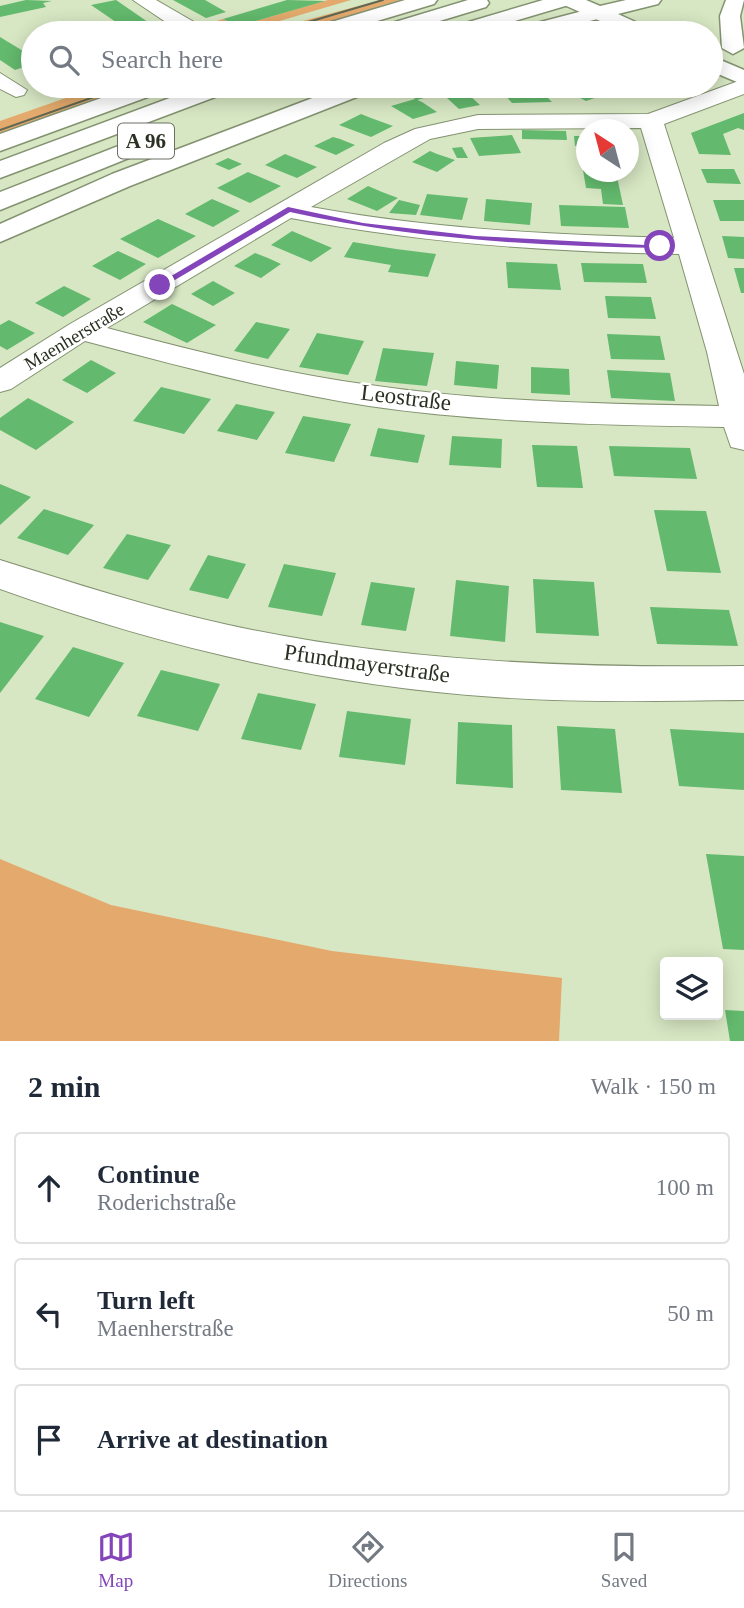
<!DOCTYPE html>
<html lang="en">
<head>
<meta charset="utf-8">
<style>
  :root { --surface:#fff; --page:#f2f2f3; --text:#1f2937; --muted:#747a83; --line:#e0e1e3; --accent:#8545ba }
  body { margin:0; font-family:"Times New Roman",serif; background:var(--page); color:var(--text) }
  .controls { position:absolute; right:21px; bottom:21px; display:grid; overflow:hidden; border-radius:7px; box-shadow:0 4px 18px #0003 }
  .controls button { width:63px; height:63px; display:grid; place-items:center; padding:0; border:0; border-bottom:2px solid var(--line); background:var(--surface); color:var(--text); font:35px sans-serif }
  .compass { position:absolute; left:576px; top:119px; width:63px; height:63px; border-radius:50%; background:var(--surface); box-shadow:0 4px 18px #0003; rotate:324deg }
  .stop { position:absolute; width:21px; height:21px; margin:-16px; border:5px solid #8545ba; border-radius:50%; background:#fff }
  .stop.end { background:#8545ba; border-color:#fff; box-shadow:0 2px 7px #0008 }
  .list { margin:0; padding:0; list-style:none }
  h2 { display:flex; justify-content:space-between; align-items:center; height:91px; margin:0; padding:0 28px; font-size:30px }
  h2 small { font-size:23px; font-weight:400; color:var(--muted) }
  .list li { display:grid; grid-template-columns:46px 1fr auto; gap:21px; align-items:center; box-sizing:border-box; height:112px; margin:0 14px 14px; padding:0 14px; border:2px solid var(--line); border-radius:7px }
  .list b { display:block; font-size:26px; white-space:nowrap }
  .list p { margin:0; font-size:23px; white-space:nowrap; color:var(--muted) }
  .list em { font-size:23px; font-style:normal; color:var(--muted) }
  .icon { flex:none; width:38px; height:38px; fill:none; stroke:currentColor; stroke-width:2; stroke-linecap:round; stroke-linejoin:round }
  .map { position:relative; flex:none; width:744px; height:1041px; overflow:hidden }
  .search { position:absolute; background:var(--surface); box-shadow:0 4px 18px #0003; left:21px; right:21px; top:21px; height:77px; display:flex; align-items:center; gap:18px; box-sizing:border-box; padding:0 24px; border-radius:38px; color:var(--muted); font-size:26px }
  .sheet { height:469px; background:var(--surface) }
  nav { display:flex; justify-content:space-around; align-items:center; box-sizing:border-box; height:98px; border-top:2px solid var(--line); background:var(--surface); font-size:19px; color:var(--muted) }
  nav a { display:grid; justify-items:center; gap:4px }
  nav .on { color:var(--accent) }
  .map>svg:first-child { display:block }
  .green { fill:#e4aa6d }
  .building { fill:#63b96d }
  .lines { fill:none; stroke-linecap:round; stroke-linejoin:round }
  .street-casing { stroke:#839270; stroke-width:2 }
  .secondary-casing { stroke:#839270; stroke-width:3 }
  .highway-casing { stroke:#839270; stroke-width:3 }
  .street { fill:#fff; fill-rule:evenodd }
  .secondary { fill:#fff; fill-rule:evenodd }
  .highway { fill:#fff; fill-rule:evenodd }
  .tram { stroke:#5f6853; stroke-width:2 }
  .route { fill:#8545ba }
  .labels { text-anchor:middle; stroke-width:5; stroke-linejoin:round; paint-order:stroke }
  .far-street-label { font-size:19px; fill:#2b3122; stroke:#fff }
  .shield { fill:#fff; stroke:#6b6f64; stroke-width:2 }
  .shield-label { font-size:21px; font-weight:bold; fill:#2b3122 }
  .street-label { font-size:23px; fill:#2b3122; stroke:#fff }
</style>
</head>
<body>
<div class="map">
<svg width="744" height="1041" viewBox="0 0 744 1041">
  <rect width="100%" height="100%" fill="#d7e7c3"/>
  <path class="green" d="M328,0H351L239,33H232L210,23L223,19L238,26Z
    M380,0H400L297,33H259Z
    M100,86H137L0,136V121Z
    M0,859L111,905L332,951L562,978L559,1041H0Z"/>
  <path class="building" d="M26,0L52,1L43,3L46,7L0,17V6Z
    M116,0L158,29L132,33L91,5Z
    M173,0H205L226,12L206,18Z
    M287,0L325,1L238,26L223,19Z
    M0,37L33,57V64L15,70L0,60Z
    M583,86H612L620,89L586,101L567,91Z
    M638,86H682L657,95Z
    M538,88L552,102L512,103L503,93Z
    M424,89L431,96L417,100L407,94Z
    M468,94L480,105L459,109L447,98Z
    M415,99L422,102L437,112L413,119L391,106Z
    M744,113V130L738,128L723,134L731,155L699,154L691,133Z
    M361,114L371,118L393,126L371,137L339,125Z
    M522,130L566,131L567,140L522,139Z
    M512,135L521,153L479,156L470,138Z
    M574,136H586V172H616L623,205L603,204L601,189L586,188L579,146H575Z
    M333,137L340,139L355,145L336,155L314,146Z
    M462,147L468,158H457L452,148Z
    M430,151L437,154L455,160L437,172L412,162Z
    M285,154L317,167L297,178L265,165Z
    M228,158L242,164L229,170L215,164Z
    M701,169H734L741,184L707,183Z
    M248,172L281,186L250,203L217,188Z
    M368,186L382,192L398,198L377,211L347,199Z
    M427,194L468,198L462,220L420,215Z
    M212,199L240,211L213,227L185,214Z
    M486,199L532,203L530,225L484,221Z
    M399,200L420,205L416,215L389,213Z
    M713,200H744V221H720Z
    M559,205L625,207L629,228L561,226Z
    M158,219L196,236L158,258L120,239Z
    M292,231L332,248L311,262L271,245Z
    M722,236L744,237V259L728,258Z
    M353,242L396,249L436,254L428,277L388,272L391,265L344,257Z
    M118,251L146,264L120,280L92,266Z
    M255,253L268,258L281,264L261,278L234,266Z
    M506,262L557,264L561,290L508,288Z
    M581,263L643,264L647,283L584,282Z
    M734,268H744V293H741Z
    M213,281L235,293L213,306L191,294Z
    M64,286L91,299L63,317L35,303Z
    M605,296L651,297L656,319L608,318Z
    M172,304L193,314L216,325L187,343L143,322Z
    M9,320L35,333L7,350L0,346V325Z
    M256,322L290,329L268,359L234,351Z
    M317,333L364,341L348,375L299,367Z
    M607,334L660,336L665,360L611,359Z
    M383,348L434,353L427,386L375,381Z
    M91,360L116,373L87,393L62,380Z
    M456,361L499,365L497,389L454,385Z
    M531,367L569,369L570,395L531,393Z
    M607,370L670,373L675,401L611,398Z
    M161,387L211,399L184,434L133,421Z
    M28,398L74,422L36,450L0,430V418Z
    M236,404L275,412L257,440L217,431Z
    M303,416L351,424L334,462L285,453Z
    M378,428L425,435L418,463L370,456Z
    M452,436L502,439L501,468L449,465Z
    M532,445L577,446L583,488L537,487Z
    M609,446L690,448L697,479L614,476Z
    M0,484L31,497L0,525Z
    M44,509L94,525L68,555L17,538Z
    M654,510L706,511L721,573L667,571Z
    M127,534L171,545L148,580L103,568Z
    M208,555L246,564L228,599L189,590Z
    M284,564L336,573L322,616L268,607Z
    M533,579L594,582L599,636L536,633Z
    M456,580L509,586L505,642L450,636Z
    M371,582L415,588L406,631L361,625Z
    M650,607L729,610L738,646L657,644Z
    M0,622L44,636L0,693Z
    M73,647L124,663L89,717L35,699Z
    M161,670L220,684L198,731L137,716Z
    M258,693L316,704L301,750L241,739Z
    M347,711L411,719L405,765L339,757Z
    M458,722L512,725L513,788L456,784Z
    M557,726L615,729L622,793L561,790Z
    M670,729L744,733V790L679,786Z
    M706,854L744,856V950L723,949Z
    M725,1010L744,1011V1041H730Z"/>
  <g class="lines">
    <g class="street-casing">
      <path id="street" d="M133,0H156L213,33L179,31Z
        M0,73L27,90L24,95L16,97L0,89Z
        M744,79V94L664,124L744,374V450L731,447L724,427C606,425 486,423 369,406C273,391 179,366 85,341L11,389L0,392V368L70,324L384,143L415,129L478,115L648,114ZM641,128L674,238C552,235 431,229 311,207L430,139L478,129ZM291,218C419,243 548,252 679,254L707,352L719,406C603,404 485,402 370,385C281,373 194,351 107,328Z
        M0,560C74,583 147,607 224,624C396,662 568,668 744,666V700C661,701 578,703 495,697C326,686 159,646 0,589Z"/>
    </g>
    <g class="secondary-casing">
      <path id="secondary" d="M405,0H437L434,4L337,33H304L308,29Z
        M559,0H586L600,6L626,0H661L658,4L618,14L651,29L654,33H627L562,4Z
        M726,0H744L740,16L744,48L733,54L722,48L720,16Z
        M711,56L744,70V85L711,71Z
        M135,86H168L164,91L0,151V134Z"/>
    </g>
    <g class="highway-casing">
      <path id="highway" d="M468,0H487L489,3L486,7L400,33H368L372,29Z
        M543,0H575L572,4L474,33H441L445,29Z
        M598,7L608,13L605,17L544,33H528L526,29L529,25Z
        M202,86H235L231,91L0,178V161Z
        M344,86H376L372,91L130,186L0,242V224L112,174Z
        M157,131L166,133L169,138L166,143L0,210V192Z"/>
    </g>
    <use href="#street" class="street"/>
    <use href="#secondary" class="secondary"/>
    <use href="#highway" class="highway"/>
    <path class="tram" d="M271,33L383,0
      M0,130L125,86"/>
  </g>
  <path class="route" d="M288,207L363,223L476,236L664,246L660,248C535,246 412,239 290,212L163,287L156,285Z"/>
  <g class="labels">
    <g class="far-street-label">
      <text transform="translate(74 336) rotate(-31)" y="7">Maenherstraße</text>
    </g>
    <rect class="shield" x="118" y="123.5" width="56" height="35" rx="5"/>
    <g class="shield-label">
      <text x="146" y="148">A 96</text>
    </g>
    <g class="street-label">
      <text transform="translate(406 397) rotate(7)" y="8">Leostraße</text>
      <text transform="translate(367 663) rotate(8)" y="8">Pfundmayerstraße</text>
    </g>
  </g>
</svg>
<div class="controls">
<button><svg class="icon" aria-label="layers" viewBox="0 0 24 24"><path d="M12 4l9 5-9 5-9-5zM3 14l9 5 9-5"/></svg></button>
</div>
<svg class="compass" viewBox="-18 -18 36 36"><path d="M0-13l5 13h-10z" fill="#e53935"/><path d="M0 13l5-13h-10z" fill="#747a83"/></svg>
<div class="stop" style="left:660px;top:246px"></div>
<div class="stop end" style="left:160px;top:285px"></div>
<div class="search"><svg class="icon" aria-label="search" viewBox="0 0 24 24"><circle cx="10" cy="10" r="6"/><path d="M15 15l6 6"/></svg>Search here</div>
</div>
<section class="sheet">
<h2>2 min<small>Walk · 150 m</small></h2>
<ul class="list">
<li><svg class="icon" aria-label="ahead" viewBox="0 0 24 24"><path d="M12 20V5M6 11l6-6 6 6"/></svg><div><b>Continue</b><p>Roderichstraße</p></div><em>100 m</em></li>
<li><svg class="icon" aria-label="left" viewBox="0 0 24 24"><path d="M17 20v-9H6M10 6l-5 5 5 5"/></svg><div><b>Turn left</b><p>Maenherstraße</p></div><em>50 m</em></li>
<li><svg class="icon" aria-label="arrive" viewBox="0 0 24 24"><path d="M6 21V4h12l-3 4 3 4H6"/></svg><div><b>Arrive at destination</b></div></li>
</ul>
</section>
<nav>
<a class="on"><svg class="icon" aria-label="map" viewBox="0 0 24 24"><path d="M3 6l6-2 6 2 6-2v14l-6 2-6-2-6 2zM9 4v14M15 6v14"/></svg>Map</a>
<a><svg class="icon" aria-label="directions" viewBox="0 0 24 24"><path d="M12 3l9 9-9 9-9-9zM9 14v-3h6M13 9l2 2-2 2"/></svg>Directions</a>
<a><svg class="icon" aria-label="saved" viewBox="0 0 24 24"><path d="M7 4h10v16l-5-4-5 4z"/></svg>Saved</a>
</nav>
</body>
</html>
